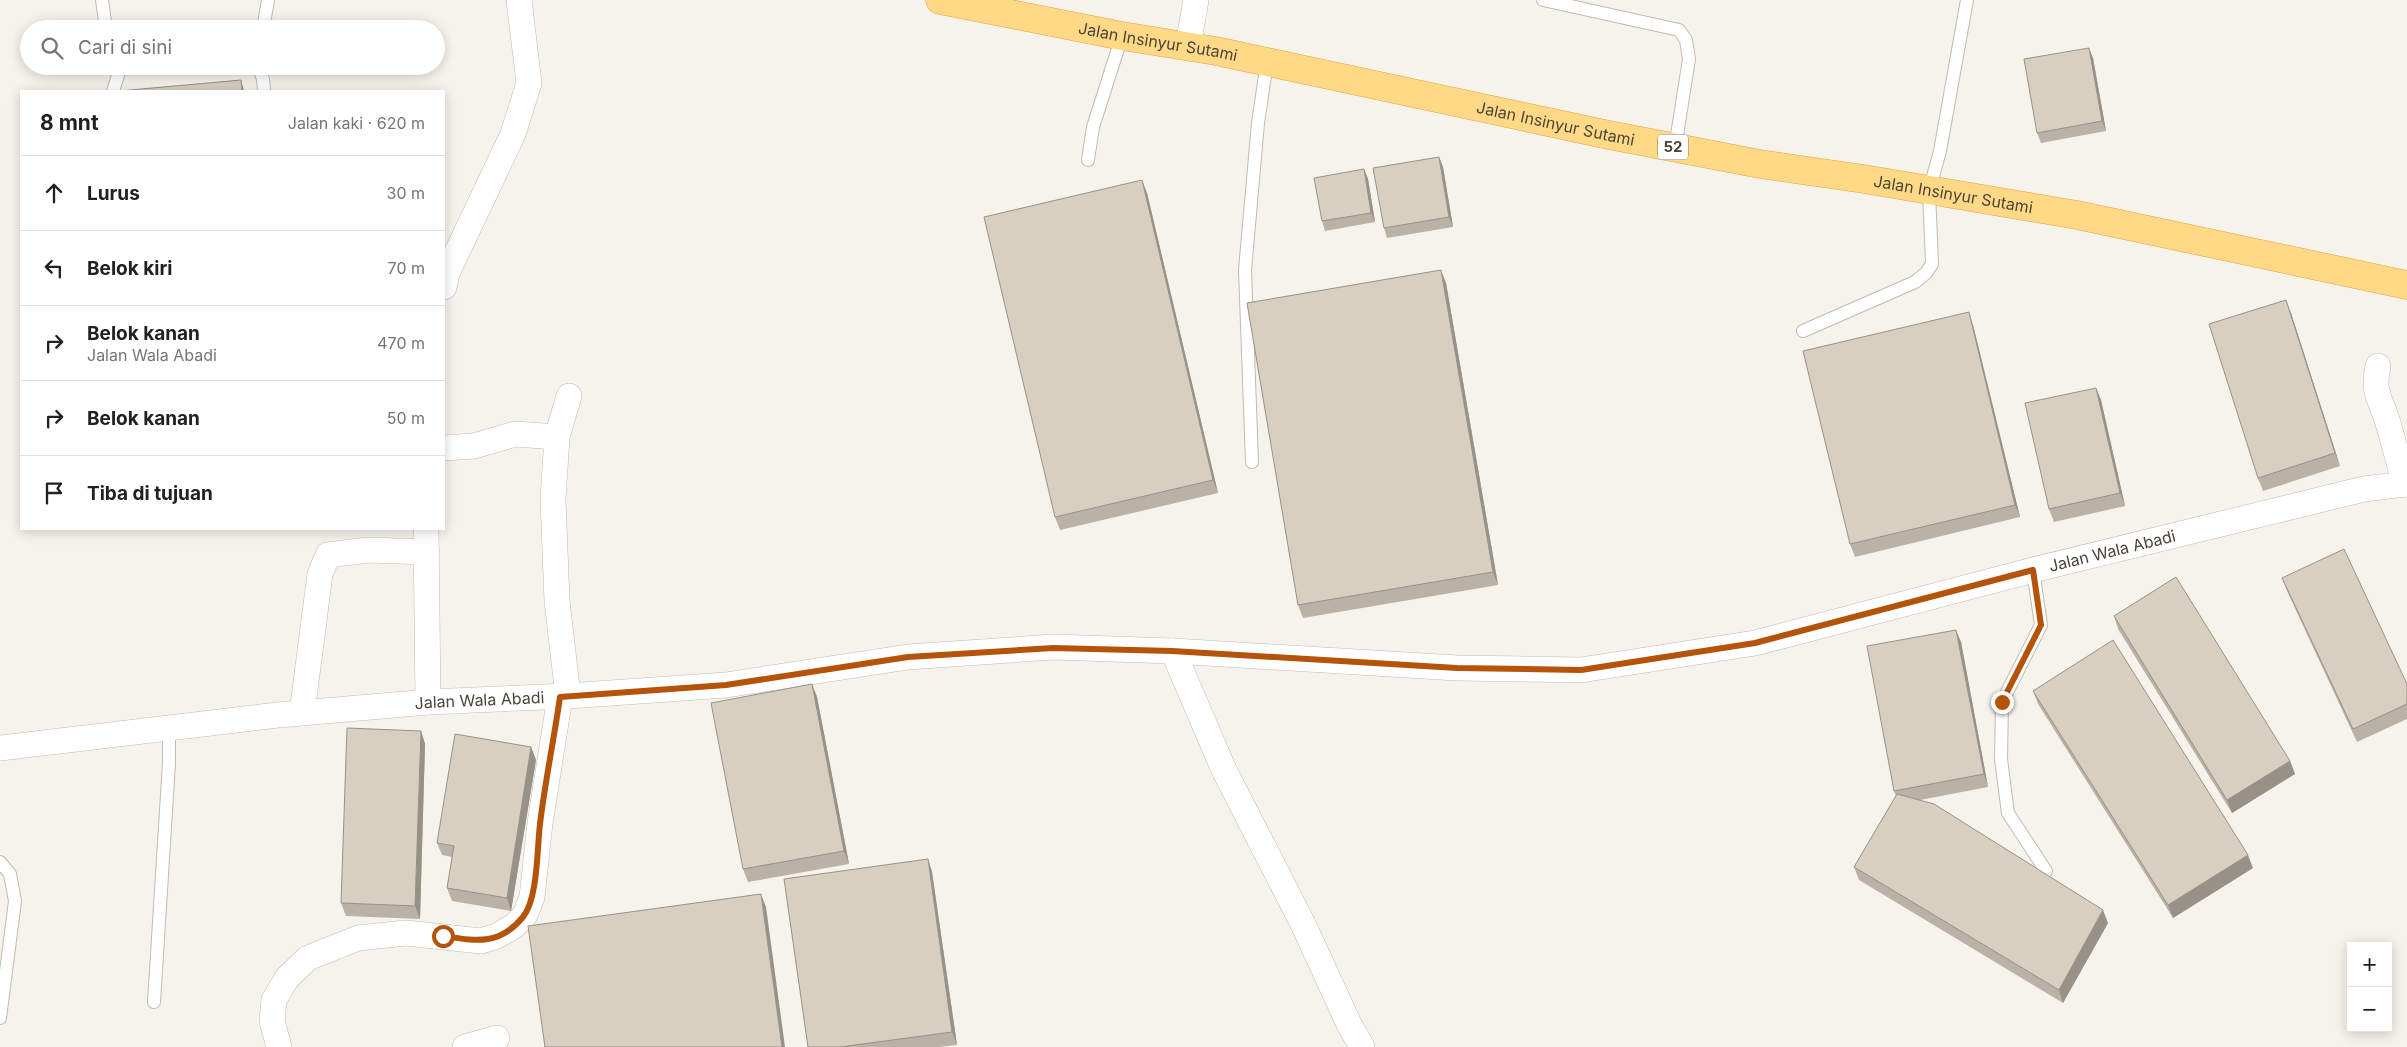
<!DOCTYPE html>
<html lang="id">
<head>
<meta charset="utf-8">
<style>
  :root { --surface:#fff; --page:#f6f6f6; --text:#202124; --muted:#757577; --line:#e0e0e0 }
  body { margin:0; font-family:Inter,sans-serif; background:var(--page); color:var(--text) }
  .controls { position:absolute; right:15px; bottom:15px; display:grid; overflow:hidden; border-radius:0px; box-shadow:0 2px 12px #0003 }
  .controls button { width:45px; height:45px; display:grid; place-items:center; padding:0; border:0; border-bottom:1px solid var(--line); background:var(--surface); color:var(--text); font:25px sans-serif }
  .stop { position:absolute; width:15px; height:15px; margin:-11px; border:4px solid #b45309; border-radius:50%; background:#fff }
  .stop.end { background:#b45309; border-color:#fff; box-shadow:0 1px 5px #0008 }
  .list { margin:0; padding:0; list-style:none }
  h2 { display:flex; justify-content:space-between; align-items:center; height:65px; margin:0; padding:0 20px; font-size:21px }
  h2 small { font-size:16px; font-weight:400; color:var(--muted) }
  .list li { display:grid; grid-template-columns:32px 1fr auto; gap:15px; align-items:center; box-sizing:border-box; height:75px; padding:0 20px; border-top:1px solid var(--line) }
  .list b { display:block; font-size:19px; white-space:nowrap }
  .list p { margin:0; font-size:16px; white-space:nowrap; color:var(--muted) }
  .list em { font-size:16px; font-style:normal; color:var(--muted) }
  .icon { flex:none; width:28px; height:28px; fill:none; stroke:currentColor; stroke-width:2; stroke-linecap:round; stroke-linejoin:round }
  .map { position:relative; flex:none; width:2407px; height:1047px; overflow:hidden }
  .search { position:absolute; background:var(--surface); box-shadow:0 2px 12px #0003; left:20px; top:20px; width:425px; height:55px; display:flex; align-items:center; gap:12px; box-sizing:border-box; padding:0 18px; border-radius:28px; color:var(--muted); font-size:19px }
  .panel { position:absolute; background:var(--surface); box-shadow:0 2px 12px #0003; left:20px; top:90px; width:425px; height:440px; border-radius:0px }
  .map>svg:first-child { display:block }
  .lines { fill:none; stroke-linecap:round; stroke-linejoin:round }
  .service-casing { stroke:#c2bbae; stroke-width:14 }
  .minor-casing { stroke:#c2bbae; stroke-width:26 }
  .trunk-casing { stroke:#e0a43c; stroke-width:29 }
  .service { stroke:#fff; stroke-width:12 }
  .minor { stroke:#fff; stroke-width:25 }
  .trunk { stroke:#ffd985; stroke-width:28 }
  .wall { fill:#bab2a6 }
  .shaded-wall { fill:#979187 }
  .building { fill:#d8cfc1; stroke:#979187 }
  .route { stroke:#b45309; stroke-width:6 }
  .labels { text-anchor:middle; stroke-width:4; stroke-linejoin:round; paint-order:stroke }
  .shield { fill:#fff; stroke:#817c74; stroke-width:1 }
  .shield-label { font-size:15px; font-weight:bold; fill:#4b4439 }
  .street-label { font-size:16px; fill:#4b4439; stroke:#fff }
</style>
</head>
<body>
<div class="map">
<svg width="2407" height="1047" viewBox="0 0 2407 1047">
  <rect width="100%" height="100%" fill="#f6f3ec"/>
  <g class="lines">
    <g class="service-casing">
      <path id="service" d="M102,0L106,29
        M1543,0L1679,30L1686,40L1689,59L1675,148
        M263,29L268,0
        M258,66L263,79L264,91
        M113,91L121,66
        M1088,160L1093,127L1122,36
        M1803,331L1915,282L1926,273L1932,264L1929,191L1940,151L1967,0
        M1252,462L1245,270L1258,123L1267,62
        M2033,570L2041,625L2002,702L2001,759L2008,813L2046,871
        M0,862L10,874L15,901L0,1018
        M154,1002L169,763V728"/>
    </g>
    <g class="minor-casing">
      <g id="minor">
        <path d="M1188,46L1196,0"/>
        <path d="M444,287L447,273L513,134L529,83L519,0"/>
        <path d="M2378,366C2372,393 2381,399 2388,423C2394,443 2399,464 2405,484"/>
        <path d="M444,448L474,446L515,434L557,437"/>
        <path d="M426,529L428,702"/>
        <path d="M1173,651L1224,770L1303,924L1349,1024L1362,1047"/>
        <path d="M568,696L557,601L553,499L557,437L569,396"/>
        <path d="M302,713L320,574L328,555L368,550L427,552"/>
        <path id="s1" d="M0,748L278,715L428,702L568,696L726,685L908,657L1053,647L1173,651L1457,668L1581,670L1755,643L2033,570L2364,489L2407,484"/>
        <path d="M279,1047L272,1021L274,1000L287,978L308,958L358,938L406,933L481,941L497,936L514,926L525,915L532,897L540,823L560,697"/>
        <path d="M465,1047L497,1038"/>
      </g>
    </g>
    <g class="trunk-casing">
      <g id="trunk">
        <path id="s2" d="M940,0L1122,36L1216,51L1609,135L1760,164L1864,179L2077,215L2407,285"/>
      </g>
    </g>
    <use href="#service" class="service"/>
    <use href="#minor" class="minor"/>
    <use href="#trunk" class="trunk"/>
  </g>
  <path class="wall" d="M2093,58L2106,131L2041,143L2037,133Z
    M1439,157L1443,167L1453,227L1387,238L1384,228Z
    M1364,169L1368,179L1375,222L1325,231L1322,221Z
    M1147,193L1218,493L1060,530L1055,517Z
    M1446,283L1498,585L1303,618L1298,605Z
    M2291,313L2340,466L2263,491L2258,478Z
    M1973,325L2020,517L1855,557L1850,544Z
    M2096,388L2101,400L2125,506L2054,522L2049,509Z
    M2282,578L2407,684V719L2357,742L2287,591Z
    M2114,616L2290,761L2295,774L2232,813L2118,629Z
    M1961,642L1988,787L1920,800L2108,923L2063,1003L1859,880L1854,867L1896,796L1894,791Z
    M812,684L817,697L849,864L748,882L743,869Z
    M2033,691L2253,868L2173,918L2038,704Z
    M421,731L425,744L420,919L346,916L341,903Z
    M531,747L536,760L511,911L452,901L447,888L452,857L442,855L437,843Z
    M928,859L932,872L957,1045L939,1047H808Z"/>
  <path class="shaded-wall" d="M2089,48L2093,58L2106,131L2102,121Z
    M241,80L244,91H242Z
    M1439,157L1443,167L1453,227L1449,217Z
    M1364,169L1368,179L1375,222L1371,213Z
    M1142,180L1147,193L1218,493L1213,480Z
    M1441,270L1446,283L1498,585L1493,572Z
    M2286,300L2291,313L2340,466L2335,453Z
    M1969,312L1973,325L2020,517L2015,505Z
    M2096,388L2101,400L2125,506L2120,493Z
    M1956,630L1961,642L1988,787L1984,774Z
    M812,684L817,697L849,864L844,851Z
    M421,731L425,744L420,919L415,906Z
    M531,747L536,760L511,911L507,898Z
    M2290,761L2295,774L2232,813L2227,800Z
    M2248,855L2253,868L2173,918L2168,905Z
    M928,859L932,872L957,1045L952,1032Z
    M761,894L766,907L785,1047H782Z
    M2103,910L2108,923L2063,1003L2059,990Z"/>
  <path class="building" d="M2089,48L2102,121L2037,133L2024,59Z
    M241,80L242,91H119Z
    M1439,157L1449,217L1384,228L1373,168Z
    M1364,169L1371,213L1322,221L1314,178Z
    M1142,180L1213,480L1055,517L984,217Z
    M1441,270L1493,572L1298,605L1247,303Z
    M2286,300L2335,453L2258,478L2209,324Z
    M1969,312L2015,505L1850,544L1803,351Z
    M2096,388L2120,493L2049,509L2025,403Z
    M2344,549L2407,684V704L2353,729L2282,578Z
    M2176,577L2290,761L2227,800L2114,616Z
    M1956,630L1984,774L1894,791L1867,646Z
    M2113,640L2248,855L2168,905L2033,691Z
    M812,684L844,851L743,869L711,703Z
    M347,728L421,731L415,906L341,903Z
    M455,734L531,747L507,898L447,888L454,846L437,843Z
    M1897,794L1934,804L2103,910L2059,990L1854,867Z
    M928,859L952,1032L840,1047H808L784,879Z
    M761,894L782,1047H545L528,926Z"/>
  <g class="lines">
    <path class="route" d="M443,936C476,941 499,946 523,917C538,899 537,848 540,824C545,782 554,739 560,697L726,685L908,657L1053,648L1172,651L1457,668L1581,670L1755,643L2033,570L2041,625L2002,702"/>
  </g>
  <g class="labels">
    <rect class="shield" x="1658" y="134.5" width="30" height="25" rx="4"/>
    <g class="shield-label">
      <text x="1673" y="152">52</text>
    </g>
    <g class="street-label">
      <text dy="6" stroke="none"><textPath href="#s2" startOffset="222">Jalan Insinyur Sutami</textPath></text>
      <text dy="6" stroke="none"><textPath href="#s2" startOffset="628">Jalan Insinyur Sutami</textPath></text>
      <text dy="6" stroke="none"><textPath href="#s2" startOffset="1032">Jalan Insinyur Sutami</textPath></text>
      <text dy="6" stroke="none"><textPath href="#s1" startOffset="2132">Jalan Wala Abadi</textPath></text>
      <text dy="6" stroke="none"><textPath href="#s1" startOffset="482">Jalan Wala Abadi</textPath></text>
    </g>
  </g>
</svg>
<div class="controls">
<button>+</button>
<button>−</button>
</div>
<div class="stop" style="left:443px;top:936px"></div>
<div class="stop end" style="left:2002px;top:702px"></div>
<div class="search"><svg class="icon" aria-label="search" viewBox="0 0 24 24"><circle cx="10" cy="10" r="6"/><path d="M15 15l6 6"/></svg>Cari di sini</div>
<section class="panel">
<h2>8 mnt<small>Jalan kaki · 620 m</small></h2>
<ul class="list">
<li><svg class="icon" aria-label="ahead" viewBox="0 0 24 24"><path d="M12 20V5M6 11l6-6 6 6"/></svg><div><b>Lurus</b></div><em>30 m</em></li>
<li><svg class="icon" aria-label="left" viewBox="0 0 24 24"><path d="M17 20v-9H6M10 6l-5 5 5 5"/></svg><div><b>Belok kiri</b></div><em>70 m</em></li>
<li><svg class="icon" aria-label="right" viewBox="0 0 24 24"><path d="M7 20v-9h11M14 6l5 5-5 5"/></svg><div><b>Belok kanan</b><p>Jalan Wala Abadi</p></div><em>470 m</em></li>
<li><svg class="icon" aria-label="right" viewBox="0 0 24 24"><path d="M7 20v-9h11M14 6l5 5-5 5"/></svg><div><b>Belok kanan</b></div><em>50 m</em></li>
<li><svg class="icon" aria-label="arrive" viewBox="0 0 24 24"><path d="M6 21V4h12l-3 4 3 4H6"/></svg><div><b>Tiba di tujuan</b></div></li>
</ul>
</section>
</div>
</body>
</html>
